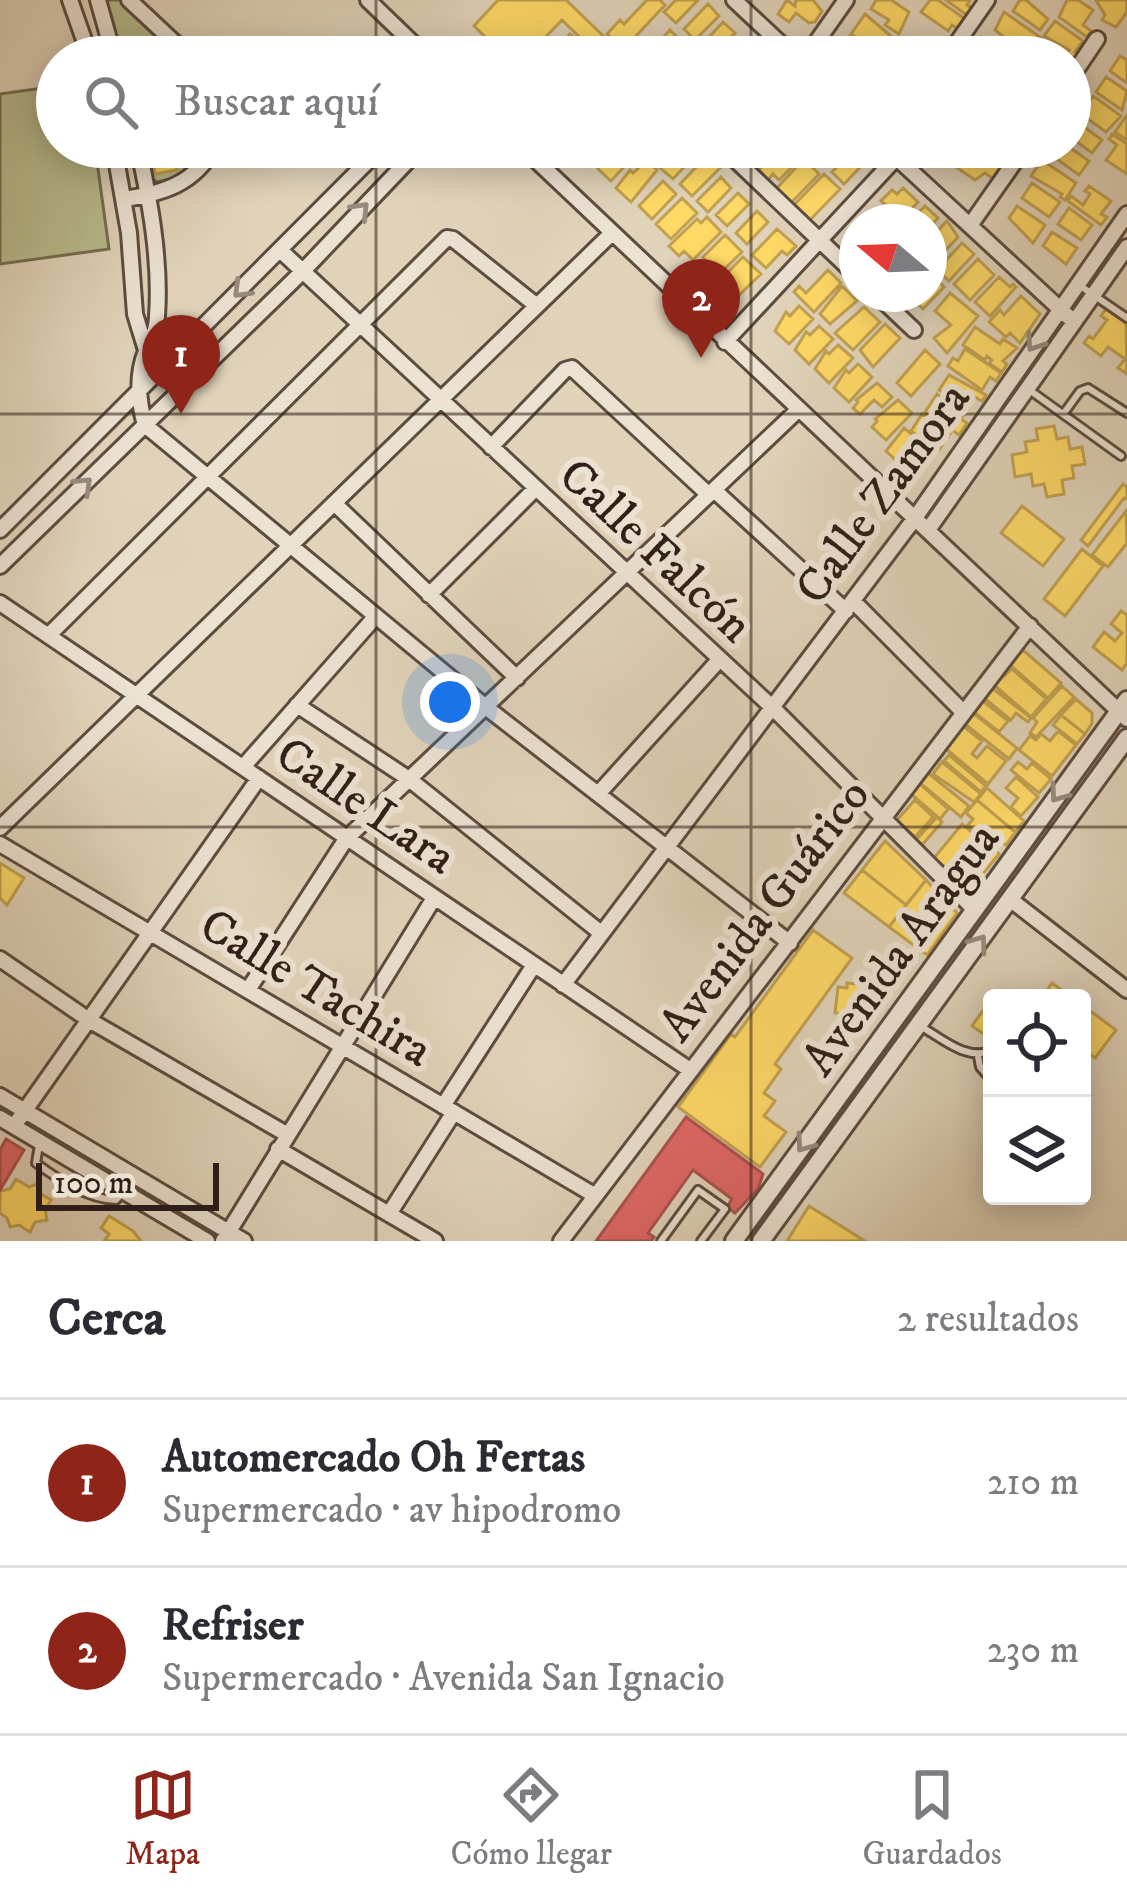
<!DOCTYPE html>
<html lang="es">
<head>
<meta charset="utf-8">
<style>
  :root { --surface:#fff; --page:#f7f7f7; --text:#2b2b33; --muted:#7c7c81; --line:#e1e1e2; --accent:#8f2418 }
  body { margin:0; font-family:"IM FELL DW Pica",serif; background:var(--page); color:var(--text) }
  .controls { position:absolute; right:36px; bottom:36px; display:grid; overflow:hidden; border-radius:12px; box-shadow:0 6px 30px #0003 }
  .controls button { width:108px; height:108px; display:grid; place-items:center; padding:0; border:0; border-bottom:3px solid var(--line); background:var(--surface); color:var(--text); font:60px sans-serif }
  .compass { position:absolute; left:839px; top:204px; width:108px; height:108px; border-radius:50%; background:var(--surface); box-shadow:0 6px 30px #0003; rotate:289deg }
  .scale { position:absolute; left:36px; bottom:30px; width:183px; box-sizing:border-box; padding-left:12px; border:6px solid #301f18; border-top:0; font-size:33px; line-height:42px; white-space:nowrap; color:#301f18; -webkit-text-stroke:9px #ece2d2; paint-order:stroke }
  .you { position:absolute; left:450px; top:702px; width:42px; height:42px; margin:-30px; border:9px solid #fff; border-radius:50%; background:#1a73e8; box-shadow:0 0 0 18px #1a73e833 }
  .badge { display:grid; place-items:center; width:78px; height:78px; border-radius:50%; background:var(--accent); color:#fff; font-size:39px; font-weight:700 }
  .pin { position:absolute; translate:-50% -99px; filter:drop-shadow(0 3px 6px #0008) }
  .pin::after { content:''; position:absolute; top:63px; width:42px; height:36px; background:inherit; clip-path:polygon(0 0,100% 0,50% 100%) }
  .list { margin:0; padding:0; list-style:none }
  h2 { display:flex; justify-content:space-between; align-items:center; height:156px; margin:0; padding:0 48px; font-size:51px }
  h2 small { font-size:39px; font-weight:400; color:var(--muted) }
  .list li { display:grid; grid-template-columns:78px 1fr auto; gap:36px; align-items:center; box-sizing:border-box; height:168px; padding:0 48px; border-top:3px solid var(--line) }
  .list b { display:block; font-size:45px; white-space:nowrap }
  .list p { margin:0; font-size:39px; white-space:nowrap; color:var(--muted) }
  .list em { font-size:39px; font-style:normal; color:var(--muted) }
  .icon { flex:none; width:66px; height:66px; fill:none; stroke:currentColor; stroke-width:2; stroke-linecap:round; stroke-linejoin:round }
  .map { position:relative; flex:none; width:1127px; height:1241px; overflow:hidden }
  .search { position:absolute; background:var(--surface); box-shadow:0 6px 30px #0003; left:36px; right:36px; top:36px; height:132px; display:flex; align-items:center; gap:30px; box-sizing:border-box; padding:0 42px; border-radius:66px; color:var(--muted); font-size:45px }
  .sheet { height:492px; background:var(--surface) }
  nav { display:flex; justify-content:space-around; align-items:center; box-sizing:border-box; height:168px; border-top:3px solid var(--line); background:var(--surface); font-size:33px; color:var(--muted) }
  nav a { display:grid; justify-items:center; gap:6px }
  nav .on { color:var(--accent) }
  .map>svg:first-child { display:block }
  .green { fill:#b8bb8c; stroke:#746d52; stroke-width:3 }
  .homes { fill:#ffd966; stroke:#c1a14f; stroke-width:3 }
  .shops { fill:#e06666; stroke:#ab514f; stroke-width:3 }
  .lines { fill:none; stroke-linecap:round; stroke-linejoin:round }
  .service-casing { stroke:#5c4c40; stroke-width:12 }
  .minor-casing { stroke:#5c4c40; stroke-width:20 }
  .tertiary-casing { stroke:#5c4c40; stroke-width:22 }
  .service { stroke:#ece2d2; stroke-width:6 }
  .minor { stroke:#ece2d2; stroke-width:14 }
  .tertiary { stroke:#ece2d2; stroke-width:16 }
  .oneway { stroke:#978a7e }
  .grid { fill:none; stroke:#301f18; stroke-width:3; stroke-opacity:0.55 }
  .labels { text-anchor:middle; stroke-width:12; stroke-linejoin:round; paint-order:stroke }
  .street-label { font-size:48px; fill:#301f18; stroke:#ece2d2 }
</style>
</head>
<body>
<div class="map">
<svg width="1127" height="1241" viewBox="0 0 1127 1241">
  <rect width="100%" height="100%" fill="#e1d3ba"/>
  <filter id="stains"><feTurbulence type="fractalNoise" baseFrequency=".00167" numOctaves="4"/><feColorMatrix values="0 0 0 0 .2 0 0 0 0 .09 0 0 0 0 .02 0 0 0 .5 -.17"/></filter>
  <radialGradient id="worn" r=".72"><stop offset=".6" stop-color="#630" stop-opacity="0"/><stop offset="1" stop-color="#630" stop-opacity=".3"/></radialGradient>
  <path class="green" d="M99,0H120L185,57H119Z
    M57,86V147H95L109,249L0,264V94Z
    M143,147H204L178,177L157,182L150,177Z"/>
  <path class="homes" d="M498,0H566L624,56L600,57L562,20L528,55L530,57H506L474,26Z
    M647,0H660L665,5L624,49L607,34L620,20L624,24Z
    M676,0H698L676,23L664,12Z
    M787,0L795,6L796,0H813L822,11L815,22L809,23L796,13L789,22L778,14Z
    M876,0H891L909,12L899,34L885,25L889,20L871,9Z
    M930,0H938L965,19L958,29L952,25L948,31L921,12Z
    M946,0H970L967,5L973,9L968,16Z
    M1020,0H1026L1048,19L1040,30L1013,11Z
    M1067,0H1078L1093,10L1083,25L1091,31L1087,37L1059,17Z
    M1096,0H1127V12L1116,27L1102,20L1105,15Z
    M708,4L719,16L695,40L684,29Z
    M1004,12L1040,37L1026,57L1002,40L1004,37L995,30Z
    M865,14L892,37L880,54L851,34Z
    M1055,21L1083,41L1075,52L1079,54L1075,59L1067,53L1069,50L1044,36Z
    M723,22L735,33L710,57L700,47Z
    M670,30L691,51L685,57H671L674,53L661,40Z
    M570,34L594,57L551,55Z
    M850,36L857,44L876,57H842L845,53L841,50Z
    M744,39L756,50L749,57H727Z
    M1042,39L1067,57H1037L1043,48L1038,44Z
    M1120,56L1127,60V83L1110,71Z
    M1106,77L1127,91L1122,110L1096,92Z
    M1093,96L1121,116L1106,132L1081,114Z
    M1127,115V140L1115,132Z
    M1076,121L1102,140L1092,153L1073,139L1070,142V130Z
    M1112,134L1127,144V174L1106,160L1117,145L1109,139Z
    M150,147H173L177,170L155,174Z
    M579,147H604L590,162Z
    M620,147L634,156L611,181L598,169L609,151L612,155Z
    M641,147H668L653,162Z
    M678,147H693L698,152L673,179L659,167Z
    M747,147H776L760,164L745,150Z
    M782,147H794L803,156L779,180L773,174L768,180L759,170Z
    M819,147H842L824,165L813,154Z
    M933,147H956L957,152L951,161Z
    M964,147H973L1003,167L995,180L985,173L975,180L956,167L960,161L956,158Z
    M983,147H1007L997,161Z
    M1057,147H1069L1089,161L1079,175L1051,155Z
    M856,148L868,159L844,184L832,172Z
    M804,159L819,174L791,203L776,189Z
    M647,160L657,170L631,202L616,188L630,170L633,173Z
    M703,160L709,166L713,161L720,168L692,196L680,184Z
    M1042,160L1076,183L1065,200L1060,197L1062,194L1031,176Z
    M824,174L840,189L810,220L794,205Z
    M721,177L731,188L708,212L697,201Z
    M663,181L676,194L652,219L639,206Z
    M1032,183L1060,202L1049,217L1022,198Z
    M1089,186L1111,201L1101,214L1107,217L1101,225L1068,201L1071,196L1083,205L1090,194L1085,191Z
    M903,188L918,202L899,222H887L878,213L886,205L881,201L892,190L897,194Z
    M738,193L749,204L727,226L716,215Z
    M682,198L697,213L671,239L656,224Z
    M925,206L938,218L929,228V222H909Z
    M1017,206L1045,225L1033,243L1009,218Z
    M1069,208L1092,225L1081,240L1058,224Z
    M757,211L768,222L747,244L736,233Z
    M707,217L721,232L693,260L684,251L679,256L669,246L697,219L701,223Z
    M947,221L958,237L931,266L929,240Z
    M777,229L796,246L787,255L782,251L766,268L752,255Z
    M1052,232L1077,248L1066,264L1043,246Z
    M725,235L742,252L714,279L702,266L707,262L703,257Z
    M962,243L974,254L949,281L937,270Z
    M743,257L761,274L734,300L717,283Z
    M978,259L994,275L970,300L954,284Z
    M828,270L841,283L814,312L794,292L799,286L806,293Z
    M930,272L944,287L923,309L908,295L929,294Z
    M999,277L1010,287L1013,284L1016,287L990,316L975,302Z
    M842,286L857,301L830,324L820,314Z
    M950,293L978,316L947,353L934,338L951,325L935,311Z
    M1021,296L1040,314L1020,343L1010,333L1006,337L989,322L1000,310L1004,315Z
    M799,306L813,319L789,344L775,331L786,312L790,316Z
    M864,307L880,322L853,350L835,333Z
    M1106,309L1126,323L1127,374L1118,368L1125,359L1108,347L1101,356L1084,343L1089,336L1093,339L1107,320L1101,316Z
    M885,324L900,338L873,367L860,350Z
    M819,326L833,339L809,364L795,350L806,332L810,335Z
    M975,327L1000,344L1003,339L1017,348L1003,361L1007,364L1002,372L989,363L992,360L987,356L985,360L963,345Z
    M838,345L853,358L829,383L815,369L826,351L829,354Z
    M965,349L1001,373L996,381L990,377L982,390L948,366L953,358L958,361Z
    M925,350L940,364L911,396L897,383Z
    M858,364L872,377L849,402L834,388L846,370L849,373Z
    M949,375L986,395L982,401L975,397L968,407L939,390Z
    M877,383L892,397L882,407L874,400L860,414L853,408L858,402L856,400Z
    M937,394L965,413L961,419L967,423L959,435L925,412Z
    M898,400L912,413L886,440L872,427L877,421L875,419Z
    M922,414L950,434L939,450L911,431Z
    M1054,426L1057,439L1068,437L1070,449L1082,447L1085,464L1072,466L1074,478L1062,480L1064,494L1047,497L1044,484L1033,486L1031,474L1015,477L1012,455L1027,452L1025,442L1038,440L1036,429Z
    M904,428L930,449L911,474L886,451Z
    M1123,484L1127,487V499L1124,498L1088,546L1081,540Z
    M1022,506L1064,539L1043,566L1001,533Z
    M1126,511L1127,543L1108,567L1092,555Z
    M1082,549L1103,566L1065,616L1044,599Z
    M1121,611L1127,615V663L1122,670L1093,647L1104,632L1115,641L1122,633L1111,624Z
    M1023,650L1061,683L1048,698L1010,665Z
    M1012,669L1046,699L1031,717L994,685Z
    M1062,686L1074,697L1036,737L1030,733L1037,722L1033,718Z
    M992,688L1031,718L1028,722L1016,713L1011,720L984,698Z
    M1076,699L1092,713V723L1085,734L1061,715Z
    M983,701L1008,721L999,732L974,712Z
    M973,713L1017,748L1009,759L965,724Z
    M1061,715L1085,734L1077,744L1053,725Z
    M963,726L982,741L972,754L977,758L987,746L1006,761L988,784L945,748Z
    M1058,731L1076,745L1052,776L1019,750L1030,736L1036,740L1041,734L1050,741Z
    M949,755L986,786L981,792L944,761Z
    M942,762L981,794L974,802L933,774Z
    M1018,762L1027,769L1032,763L1051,779L1039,793L1011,770Z
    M928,773L969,806L961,817L920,783Z
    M1016,777L1038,797L1021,816L1011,807L1018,798L1006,788Z
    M920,784L948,809L940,819L911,794Z
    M987,788L1024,821L1015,832L977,800Z
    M915,800L933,817L915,837L897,820Z
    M977,800L1015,832L1006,845L998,839L992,846L968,825L973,819L966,813Z
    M937,817L942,822L922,845L916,840Z
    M962,824L999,854L977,881L969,875L963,883L934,858Z
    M885,841L926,880L906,905L862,870Z
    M0,863L24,878L7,905L0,898Z
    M862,870L906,905L889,927L844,893Z
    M926,880L957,913L927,955L889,927Z
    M813,930L852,958L775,1064L781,1069L764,1093L775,1101L764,1116L786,1132L760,1167L678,1107L731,1034L735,1037Z
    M847,983L878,986L877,1001L858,999L855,1027L843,1026L844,1014L835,1013L838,987L847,988Z
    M1052,983L1072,998H1042Z
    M997,991L1007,998H992L991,1039L972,1026Z
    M1082,1005L1116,1030L1095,1058L1082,1049Z
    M16,1179L29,1187L40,1183L41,1194L51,1200L45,1209L47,1220L35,1222L30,1232L19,1225L10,1227L7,1218L0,1213V1191L10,1189Z
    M809,1206L865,1241H787Z
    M109,1216L133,1231L141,1241H104L109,1234L101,1228Z"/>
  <path class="shops" d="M686,1117L763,1174L758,1189L735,1213L727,1207L732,1199L693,1170L648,1233L654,1237L651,1241H596Z
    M6,1139L24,1150L0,1190V1150Z"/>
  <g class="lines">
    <g class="service-casing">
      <path id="service" d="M1079,285L1127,318
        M1028,389L1121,456
        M1064,413L1080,391L1088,388L1127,413
        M922,1027C945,1041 966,1060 992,1051
        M978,1056L980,1067L992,1081
        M39,1145L36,1163C59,1180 87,1199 116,1200L123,1192
        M661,1241L698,1190L725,1209L701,1241"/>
    </g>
    <g class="minor-casing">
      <path id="minor" d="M70,0L90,57
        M98,0L114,57
        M129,0L190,57
        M368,0L427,57
        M734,0L795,57
        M950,53L987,0
        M806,57L846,0
        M1070,79L1097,39
        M114,147L129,233L135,314L146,350
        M138,147C150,201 161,261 157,316C157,331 151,338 146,351C136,376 138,400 145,425L487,708L790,943
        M522,147L1127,719
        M722,147L857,276
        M885,147L1074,322
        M125,199C163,193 195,184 214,147
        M971,224L1025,147
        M280,250L773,708L975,910
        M876,294L914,330
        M725,342L896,158
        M491,447L565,370L572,368L709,495
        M714,490L846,611
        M334,503L517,678
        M0,530L382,147
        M928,530L1127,247
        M0,566L303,271L421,147
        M429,595L535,489
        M853,601L963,712
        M0,603L690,1070
        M49,635L447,238L453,239L537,306
        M297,705L409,779L601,933
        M243,767L376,616
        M598,794L719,660
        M0,828L612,233
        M0,844L594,1195
        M1011,900L1127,990
        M0,959L89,1020L288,1135
        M563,985L915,518L1127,214
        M248,990L346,839L798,410
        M0,1096L244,1241
        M443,1106L534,965
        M0,1118L207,1241
        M14,1126L259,778
        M278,1149L435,1241
        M389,1214L454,1112
        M223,1241L434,898
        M561,1241L1030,626"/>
    </g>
    <g class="tertiary-casing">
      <path id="tertiary" d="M734,1241L1127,700
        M761,1241L1127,738"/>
    </g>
    <use href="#service" class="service"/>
    <use href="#minor" class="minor"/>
    <use href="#tertiary" class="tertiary"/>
  </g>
  <defs><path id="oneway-chevron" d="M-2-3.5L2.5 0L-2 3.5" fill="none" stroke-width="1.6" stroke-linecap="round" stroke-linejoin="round" transform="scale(3)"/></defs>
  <g class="oneway">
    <use href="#oneway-chevron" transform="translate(361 210) rotate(-46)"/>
    <use href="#oneway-chevron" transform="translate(241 290) rotate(135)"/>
    <use href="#oneway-chevron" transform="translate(1034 343) rotate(124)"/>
    <use href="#oneway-chevron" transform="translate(84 485) rotate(-44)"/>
    <use href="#oneway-chevron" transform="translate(1058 794) rotate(126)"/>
    <use href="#oneway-chevron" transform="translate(979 943) rotate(-54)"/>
    <use href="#oneway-chevron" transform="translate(804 1144) rotate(126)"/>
  </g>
  <path class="grid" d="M376,0V57M751,0V57M376,147V1241M751,147V1241M0,414H1127M0,827H1127"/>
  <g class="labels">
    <g class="street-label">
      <text transform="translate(881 492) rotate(-54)" y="17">Calle Zamora</text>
      <text transform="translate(657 549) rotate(43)" y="17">Calle Falcón</text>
      <text transform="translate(367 804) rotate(34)" y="17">Calle Lara</text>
      <text transform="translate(763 909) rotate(-53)" y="17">Avenida Guárico</text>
      <text transform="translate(899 948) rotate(-54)" y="17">Avenida Aragua</text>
      <text transform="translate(317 986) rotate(31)" y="17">Calle Tachira</text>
    </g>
  </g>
  <rect width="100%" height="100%" filter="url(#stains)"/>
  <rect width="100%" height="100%" fill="url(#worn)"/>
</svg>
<div class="controls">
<button><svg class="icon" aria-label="locate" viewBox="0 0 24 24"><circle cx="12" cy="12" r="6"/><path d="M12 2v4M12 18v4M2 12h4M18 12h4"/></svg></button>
<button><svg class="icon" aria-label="layers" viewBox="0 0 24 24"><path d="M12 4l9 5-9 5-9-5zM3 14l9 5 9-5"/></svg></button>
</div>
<svg class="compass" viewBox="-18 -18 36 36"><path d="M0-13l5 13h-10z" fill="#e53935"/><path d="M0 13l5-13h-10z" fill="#7c7c81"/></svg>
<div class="scale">100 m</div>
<div class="you"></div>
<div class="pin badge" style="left:181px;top:414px">1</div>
<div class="pin badge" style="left:701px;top:358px">2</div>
<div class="search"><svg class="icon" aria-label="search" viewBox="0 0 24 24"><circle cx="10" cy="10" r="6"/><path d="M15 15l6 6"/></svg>Buscar aquí</div>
</div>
<section class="sheet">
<h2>Cerca<small>2 resultados</small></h2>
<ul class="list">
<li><span class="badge">1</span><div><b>Automercado Oh Fertas</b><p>Supermercado · av hipodromo</p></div><em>210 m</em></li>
<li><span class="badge">2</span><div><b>Refriser</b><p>Supermercado · Avenida San Ignacio</p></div><em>230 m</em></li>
</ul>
</section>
<nav>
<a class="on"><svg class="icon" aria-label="map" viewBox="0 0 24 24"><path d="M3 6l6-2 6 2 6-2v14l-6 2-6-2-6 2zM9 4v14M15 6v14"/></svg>Mapa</a>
<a><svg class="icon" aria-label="directions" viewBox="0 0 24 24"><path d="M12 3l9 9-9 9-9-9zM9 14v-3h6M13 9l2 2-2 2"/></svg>Cómo llegar</a>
<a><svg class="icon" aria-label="saved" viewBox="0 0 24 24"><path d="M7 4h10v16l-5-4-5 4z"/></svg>Guardados</a>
</nav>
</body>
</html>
